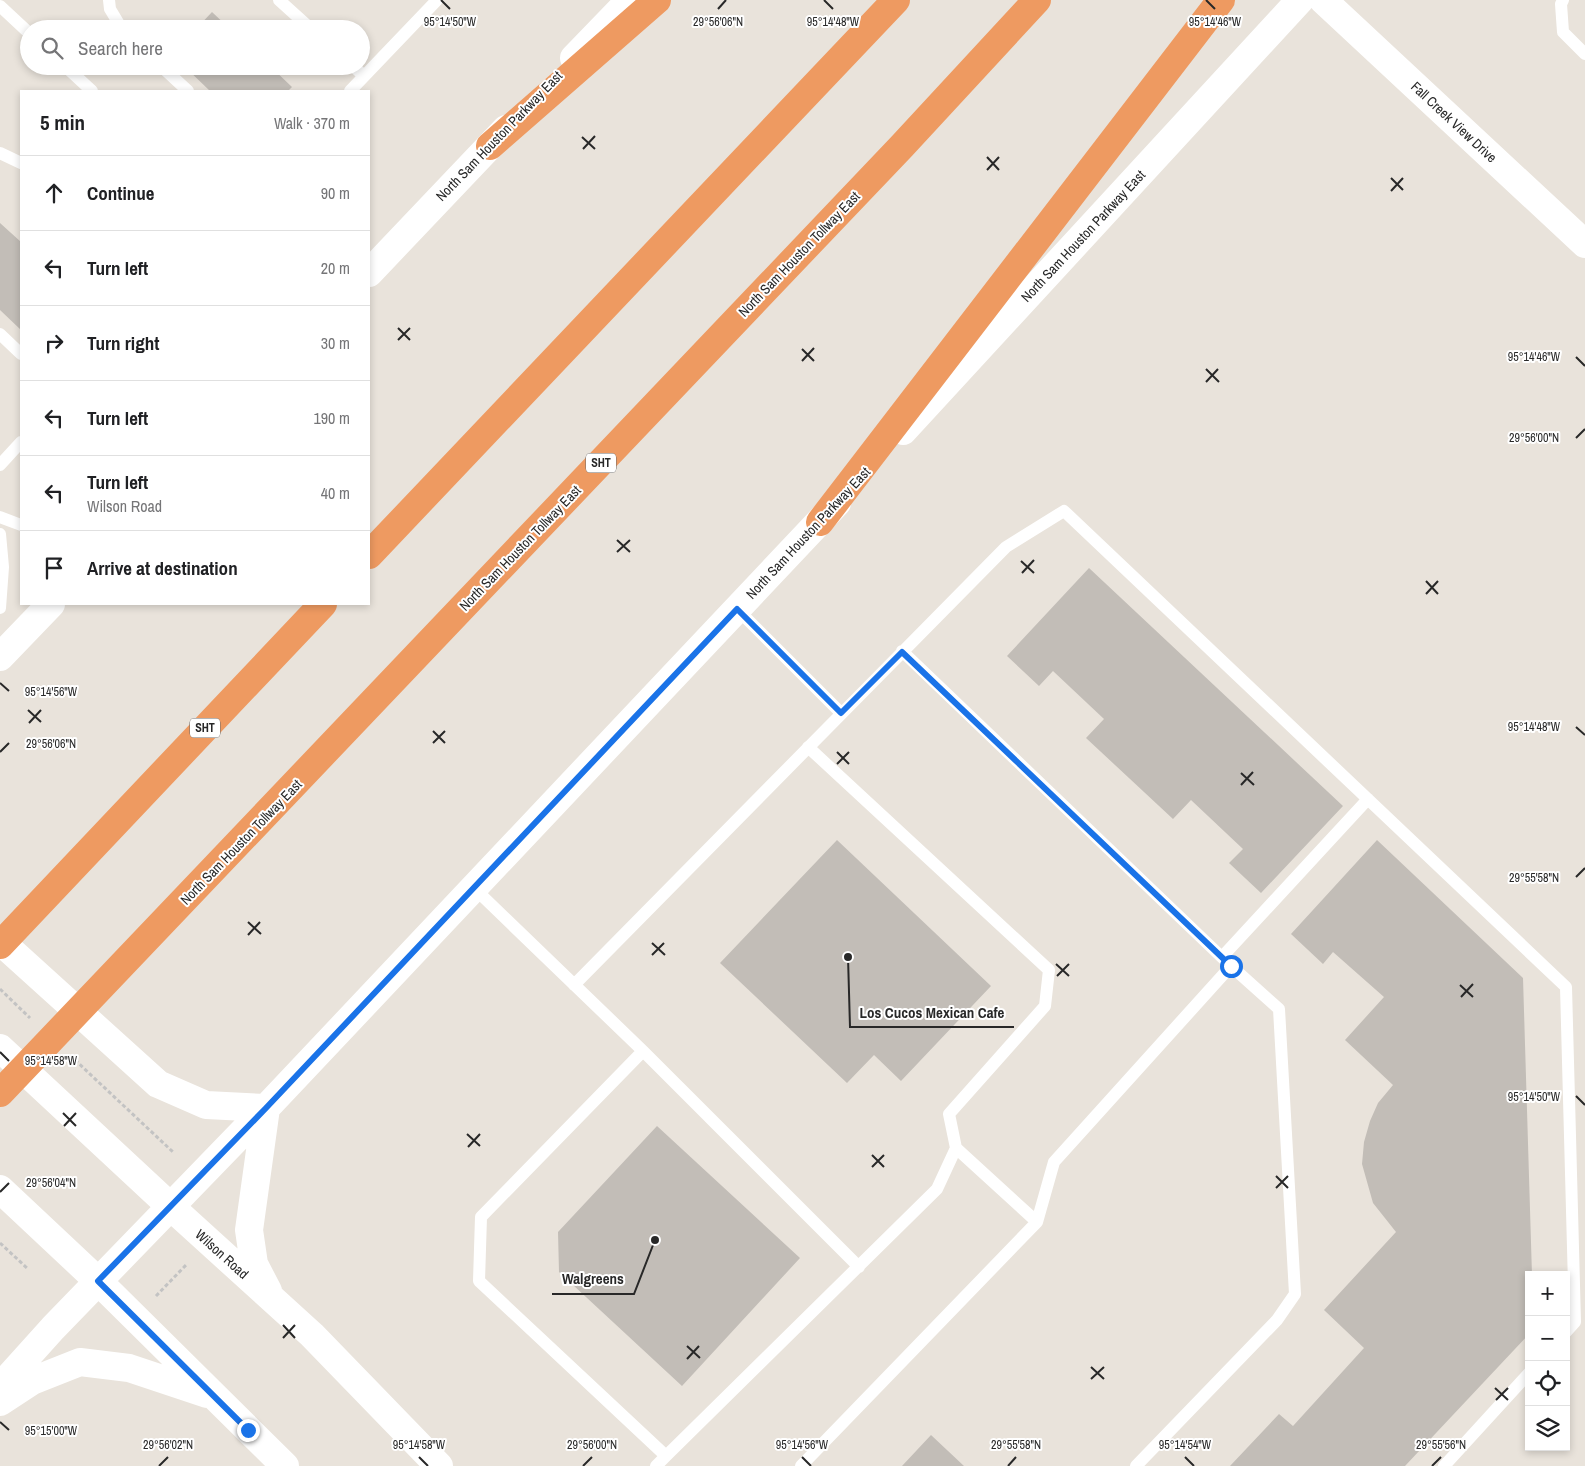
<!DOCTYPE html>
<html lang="en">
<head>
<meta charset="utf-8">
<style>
  :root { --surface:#fff; --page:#f6f6f6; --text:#202124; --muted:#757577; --line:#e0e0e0 }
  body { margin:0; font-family:"Archivo Narrow",sans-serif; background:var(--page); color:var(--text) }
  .controls { position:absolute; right:15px; bottom:15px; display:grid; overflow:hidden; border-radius:0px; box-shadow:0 2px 8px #0003 }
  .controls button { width:45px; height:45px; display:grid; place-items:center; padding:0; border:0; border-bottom:1px solid var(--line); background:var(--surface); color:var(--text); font:25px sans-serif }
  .stop { position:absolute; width:15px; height:15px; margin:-11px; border:4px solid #1a73e8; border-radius:50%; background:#fff }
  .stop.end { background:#1a73e8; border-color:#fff; box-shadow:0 1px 5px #0008 }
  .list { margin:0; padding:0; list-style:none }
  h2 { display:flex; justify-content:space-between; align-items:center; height:65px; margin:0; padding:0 20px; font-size:21px }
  h2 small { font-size:16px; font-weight:400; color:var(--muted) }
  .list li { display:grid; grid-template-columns:32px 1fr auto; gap:15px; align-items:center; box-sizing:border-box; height:75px; padding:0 20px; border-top:1px solid var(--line) }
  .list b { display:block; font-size:19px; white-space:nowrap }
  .list p { margin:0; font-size:16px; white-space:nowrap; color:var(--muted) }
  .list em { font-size:16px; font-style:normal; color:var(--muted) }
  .icon { flex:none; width:28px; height:28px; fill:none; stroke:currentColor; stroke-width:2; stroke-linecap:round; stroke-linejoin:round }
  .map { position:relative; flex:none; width:1585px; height:1466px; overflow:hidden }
  .search { position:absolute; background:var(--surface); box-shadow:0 2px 8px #0003; left:20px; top:20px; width:350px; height:55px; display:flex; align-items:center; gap:12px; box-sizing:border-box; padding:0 18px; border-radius:28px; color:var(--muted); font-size:19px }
  .panel { position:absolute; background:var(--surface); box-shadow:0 2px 8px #0003; left:20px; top:90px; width:350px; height:515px; border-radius:0px }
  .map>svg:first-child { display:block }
  .building { fill:#c2bdb7 }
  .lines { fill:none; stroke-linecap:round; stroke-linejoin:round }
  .path { stroke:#c3c3c3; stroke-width:3; stroke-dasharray:4 2.5; stroke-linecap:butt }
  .lane { stroke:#fff; stroke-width:12 }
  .secondary { stroke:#fff; stroke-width:28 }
  .highway { stroke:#ee9a61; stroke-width:28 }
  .route { stroke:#1a73e8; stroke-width:6 }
  .ticks { fill:none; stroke:#282828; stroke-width:2 }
  .labels { text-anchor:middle; stroke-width:4; stroke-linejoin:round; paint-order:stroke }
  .shield { fill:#fff; stroke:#686868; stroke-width:1 }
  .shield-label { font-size:12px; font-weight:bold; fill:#282828 }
  .street-label { font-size:14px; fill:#282828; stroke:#fff }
  .ticks-label { font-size:12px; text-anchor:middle; fill:#282828; stroke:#fff; stroke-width:4; stroke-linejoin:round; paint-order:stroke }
  .leader { fill:none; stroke:#282828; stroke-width:2 }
  .callout-dot { fill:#282828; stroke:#fff; stroke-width:2 }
  .callout-label { font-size:15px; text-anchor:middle; font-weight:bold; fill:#282828; stroke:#fff; stroke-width:4; stroke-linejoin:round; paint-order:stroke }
</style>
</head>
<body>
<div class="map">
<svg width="1585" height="1466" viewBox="0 0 1585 1466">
  <rect width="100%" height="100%" fill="#e9e3db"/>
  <path class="building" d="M212,12L230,29H196Z
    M184,66H270L292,87L288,91H210Z
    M0,223L21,242V330L0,310Z
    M1089,568L1343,806L1261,893L1229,863L1243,849L1191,800L1173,819L1086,738L1104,719L1053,671L1039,686L1007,656Z
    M837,840L991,986L901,1081L874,1055L847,1083L720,963Z
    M1377,840L1523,978L1532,1275H1529V1334L1405,1466H1230L1279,1414L1293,1426L1364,1348L1324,1310L1396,1232L1373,1203L1362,1164L1364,1142L1370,1121L1378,1103L1393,1085L1345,1040L1384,997L1333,952L1323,964L1291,934Z
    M657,1126L800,1258L682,1386L559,1272L558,1232Z
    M931,1435L964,1466H902Z"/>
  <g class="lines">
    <path class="path" d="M0,989L30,1018
      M75,1060L173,1152
      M0,1243L27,1268
      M156,1296L186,1265"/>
    <path class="lane" d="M109,0L110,9L122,29
      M279,0L311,29
      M1563,0L1561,4L1563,32L1585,54
      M0,6L29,33
      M65,66L92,91
      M161,66L188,91
      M353,66L364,76
      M350,91L437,0
      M0,153L21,163
      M0,334L21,354
      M0,465L21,442
      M0,517L21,525
      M0,534L3,567L0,608
      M737,609L841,713
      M902,651L1231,966L1279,1009L1295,1294L1277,1320L1136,1466
      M808,747L1049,970L1045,1006L949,1114L956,1148L1037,1222L1054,1162L1231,966
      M474,888L643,1051L859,1267
      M1222,957L1368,799
      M574,985L1006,547L1064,511L1566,987L1575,1322L1566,1332
      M643,1051L481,1217L479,1281L666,1456L937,1189L956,1148
      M656,1466L666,1456
      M801,1466L1037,1222
      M1444,1466L1529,1373"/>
    <path class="secondary" d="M1323,0L1585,244
      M574,58L630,0
      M369,273L506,129
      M903,431L1300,0
      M0,657L51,604
      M0,941L158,1084L206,1105L266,1108L249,1230L254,1264L268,1291
      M0,1048L171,1207L312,1335L439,1466
      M0,1189L98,1281L285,1466
      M0,1387L53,1328L266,1108L837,503
      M0,1402L32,1381L80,1362L129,1368L207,1394"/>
    <path class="highway" d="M490,146L657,0
      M820,522L1221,0
      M369,555L896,0
      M0,945L323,604
      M0,1093L902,146L1037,0"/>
  </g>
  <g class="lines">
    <path class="route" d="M248,1430L98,1281L266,1108L737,609L841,713L902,652L1231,966"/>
  </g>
  <path class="ticks" d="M441,0L450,9M824,0L833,9M1206,0L1215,9M718,9L726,0M582,137L595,149M583,149L595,136M987,157L999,170M987,170L999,157M1391,178L1403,190M1391,191L1403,178M398,328L410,340M398,340L410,328M802,349L814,361M1576,357L1585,366M802,361L814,348M1206,369L1219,382M1206,382L1218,369M1576,438L1585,429M617,540L630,552M617,552L630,540M1021,561L1034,573M1022,573L1034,560M1426,581L1438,594M1426,594L1438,581M0,683L9,691M28,710L41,722M29,723L41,710M1576,727L1585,735M433,731L445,743M433,743L445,731M0,752L9,743M837,752L849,764M837,764L849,752M1241,773L1254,785M1241,785L1253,772M1576,877L1585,868M248,922L261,934M248,935L260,922M652,943L665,955M652,955L664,943M1056,964L1069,976M1057,976L1069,964M1460,985L1473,997M1461,997L1473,984M0,1052L9,1061M1576,1096L1585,1105M63,1113L76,1126M64,1126L76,1113M467,1134L480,1146M468,1147L480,1134M872,1155L884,1167M872,1167L884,1155M1276,1176L1288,1188M1276,1188L1288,1176M0,1192L9,1183M283,1325L295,1338M283,1338L295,1325M687,1346L700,1358M687,1359L699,1346M1091,1367L1104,1379M1091,1379L1104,1367M1495,1388L1508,1400M1496,1400L1508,1388M0,1422L9,1430M419,1457L428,1466M802,1457L811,1466M1185,1457L1194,1466M159,1466L168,1457M583,1466L592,1457M1008,1466L1016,1457M1432,1466L1441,1457"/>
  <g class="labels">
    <g class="shield">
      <rect x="586" y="453.5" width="30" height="19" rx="4"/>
      <rect x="190" y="718.5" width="30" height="19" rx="4"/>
    </g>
    <g class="shield-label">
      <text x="601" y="467">SHT</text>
      <text x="205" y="732">SHT</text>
    </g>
    <g class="street-label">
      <text transform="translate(1454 122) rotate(43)" y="5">Fall Creek View Drive</text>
      <text transform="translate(499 136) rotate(-46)" y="5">North Sam Houston Parkway East</text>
      <text transform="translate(1083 236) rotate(-47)" y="5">North Sam Houston Parkway East</text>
      <text transform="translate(799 254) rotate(-46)" y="5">North Sam Houston Tollway East</text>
      <text transform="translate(808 533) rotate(-47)" y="5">North Sam Houston Parkway East</text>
      <text transform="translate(520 548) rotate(-46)" y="5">North Sam Houston Tollway East</text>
      <text transform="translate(241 842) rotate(-46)" y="5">North Sam Houston Tollway East</text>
      <text transform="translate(222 1254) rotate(42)" y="5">Wilson Road</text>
    </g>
  </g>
  <g class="ticks-label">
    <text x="450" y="26">95°14'50"W</text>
    <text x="833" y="26">95°14'48"W</text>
    <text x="1215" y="26">95°14'46"W</text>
    <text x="718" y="26">29°56'06"N</text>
    <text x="1534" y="361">95°14'46"W</text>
    <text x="1534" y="442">29°56'00"N</text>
    <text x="51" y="696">95°14'56"W</text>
    <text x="1534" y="731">95°14'48"W</text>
    <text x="51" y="748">29°56'06"N</text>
    <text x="1534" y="882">29°55'58"N</text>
    <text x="51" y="1065">95°14'58"W</text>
    <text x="1534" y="1101">95°14'50"W</text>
    <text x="51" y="1187">29°56'04"N</text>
    <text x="51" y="1435">95°15'00"W</text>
    <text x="168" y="1449">29°56'02"N</text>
    <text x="592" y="1449">29°56'00"N</text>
    <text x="1016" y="1449">29°55'58"N</text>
    <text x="1441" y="1449">29°55'56"N</text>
    <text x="419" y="1449">95°14'58"W</text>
    <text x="802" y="1449">95°14'56"W</text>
    <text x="1185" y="1449">95°14'54"W</text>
  </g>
  <path class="leader" d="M848 957L850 1027H1014M655 1240L634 1294H552"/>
  <g class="callout-dot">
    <circle cx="848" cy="957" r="5"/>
    <circle cx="655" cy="1240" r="5"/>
  </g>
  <g class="callout-label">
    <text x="932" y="1018">Los Cucos Mexican Cafe</text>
    <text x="593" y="1284">Walgreens</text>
  </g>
</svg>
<div class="controls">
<button>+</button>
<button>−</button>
<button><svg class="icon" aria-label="locate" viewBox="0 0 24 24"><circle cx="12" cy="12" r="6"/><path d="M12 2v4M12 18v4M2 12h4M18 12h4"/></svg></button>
<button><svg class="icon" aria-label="layers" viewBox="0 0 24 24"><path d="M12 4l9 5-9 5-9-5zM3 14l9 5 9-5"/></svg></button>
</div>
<div class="stop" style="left:1231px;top:966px"></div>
<div class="stop end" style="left:248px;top:1430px"></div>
<div class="search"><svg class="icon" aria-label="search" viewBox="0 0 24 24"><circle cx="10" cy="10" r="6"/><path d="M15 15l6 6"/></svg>Search here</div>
<section class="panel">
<h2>5 min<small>Walk · 370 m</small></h2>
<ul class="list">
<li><svg class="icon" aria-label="ahead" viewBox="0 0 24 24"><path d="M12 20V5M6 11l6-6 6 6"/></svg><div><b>Continue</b></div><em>90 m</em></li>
<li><svg class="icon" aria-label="left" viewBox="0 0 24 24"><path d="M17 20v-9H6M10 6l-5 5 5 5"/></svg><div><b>Turn left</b></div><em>20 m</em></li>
<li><svg class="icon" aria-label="right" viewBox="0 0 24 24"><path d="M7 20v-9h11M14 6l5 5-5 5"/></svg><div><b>Turn right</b></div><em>30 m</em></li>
<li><svg class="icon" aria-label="left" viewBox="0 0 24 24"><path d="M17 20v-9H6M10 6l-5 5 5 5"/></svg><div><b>Turn left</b></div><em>190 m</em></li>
<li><svg class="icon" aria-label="left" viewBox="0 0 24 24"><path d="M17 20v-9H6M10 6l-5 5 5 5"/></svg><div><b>Turn left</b><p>Wilson Road</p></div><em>40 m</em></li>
<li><svg class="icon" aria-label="arrive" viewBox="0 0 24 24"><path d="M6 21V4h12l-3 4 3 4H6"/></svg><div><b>Arrive at destination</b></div></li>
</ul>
</section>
</div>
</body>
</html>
